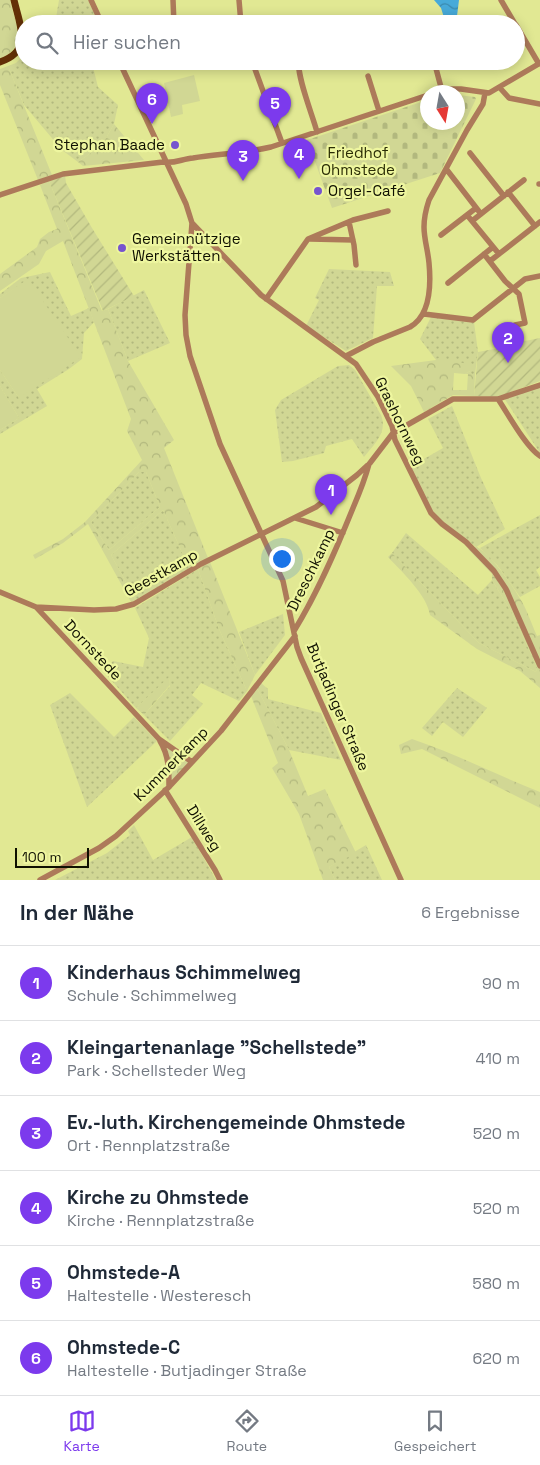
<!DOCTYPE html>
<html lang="de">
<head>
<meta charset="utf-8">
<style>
  :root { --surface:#fff; --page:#f2f2f3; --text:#1f2937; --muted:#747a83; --line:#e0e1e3; --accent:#7c3aed }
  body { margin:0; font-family:"Space Grotesk",sans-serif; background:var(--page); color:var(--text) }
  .compass { position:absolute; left:420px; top:85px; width:45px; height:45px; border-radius:50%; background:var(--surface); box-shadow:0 2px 12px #0003; rotate:169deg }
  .scale { position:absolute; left:15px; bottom:12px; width:74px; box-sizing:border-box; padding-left:5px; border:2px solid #0f1000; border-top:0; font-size:14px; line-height:18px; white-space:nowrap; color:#0f1000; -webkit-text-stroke:4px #eef69f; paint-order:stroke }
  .you { position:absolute; left:281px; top:558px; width:18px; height:18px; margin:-12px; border:4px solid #fff; border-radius:50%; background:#1a73e8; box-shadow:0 0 0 8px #1a73e833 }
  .badge { display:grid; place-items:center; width:32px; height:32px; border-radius:50%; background:var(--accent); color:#fff; font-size:16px; font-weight:700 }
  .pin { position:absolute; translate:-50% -41px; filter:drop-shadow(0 1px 2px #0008) }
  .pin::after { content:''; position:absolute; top:26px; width:18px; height:15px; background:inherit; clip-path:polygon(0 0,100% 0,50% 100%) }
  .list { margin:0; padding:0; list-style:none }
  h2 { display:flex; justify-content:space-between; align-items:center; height:65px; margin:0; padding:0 20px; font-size:21px }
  h2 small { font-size:16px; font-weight:400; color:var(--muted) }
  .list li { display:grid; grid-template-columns:32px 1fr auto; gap:15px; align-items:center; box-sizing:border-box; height:75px; padding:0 20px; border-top:1px solid var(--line) }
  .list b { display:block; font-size:19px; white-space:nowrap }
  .list p { margin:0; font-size:16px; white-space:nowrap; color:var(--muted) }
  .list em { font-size:16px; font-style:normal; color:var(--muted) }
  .icon { flex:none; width:28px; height:28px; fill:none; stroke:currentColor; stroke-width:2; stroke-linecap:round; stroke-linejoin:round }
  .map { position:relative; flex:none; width:540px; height:880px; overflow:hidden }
  .search { position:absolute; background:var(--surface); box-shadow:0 2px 12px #0003; left:15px; right:15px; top:15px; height:55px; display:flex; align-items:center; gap:12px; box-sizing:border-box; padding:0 18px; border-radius:28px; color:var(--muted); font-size:19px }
  .sheet { height:515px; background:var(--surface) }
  nav { display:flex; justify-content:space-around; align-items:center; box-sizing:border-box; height:70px; border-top:1px solid var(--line); background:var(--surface); font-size:14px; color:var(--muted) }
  nav a { display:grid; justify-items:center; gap:2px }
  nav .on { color:var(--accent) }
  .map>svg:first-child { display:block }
  .grass { fill:url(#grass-dots) }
  .forest { fill:url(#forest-crowns); fill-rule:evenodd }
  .cemetery { fill:url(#cemetery-stones) }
  .park { fill:#d1d794 }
  .garden { fill:url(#garden-furrows) }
  .water { fill:url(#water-waves) }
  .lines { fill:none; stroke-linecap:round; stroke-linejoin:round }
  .minor { stroke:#ad7a5a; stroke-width:5.5 }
  .major { stroke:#633007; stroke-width:7 }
  .poi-dot { fill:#7654ce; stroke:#eef69f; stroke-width:2 }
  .labels { text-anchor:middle; stroke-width:4.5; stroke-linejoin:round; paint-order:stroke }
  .poi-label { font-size:15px; fill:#0f1000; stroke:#eef69f; text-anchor:start }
  .park-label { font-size:15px; fill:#2a2c05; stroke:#eef69f }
  .street-label { font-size:15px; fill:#0f1000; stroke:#eef69f }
</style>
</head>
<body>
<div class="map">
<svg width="540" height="880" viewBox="0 0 540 880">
  <defs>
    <pattern id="grass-dots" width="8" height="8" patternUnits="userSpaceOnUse" patternTransform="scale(1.25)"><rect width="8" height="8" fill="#d1d794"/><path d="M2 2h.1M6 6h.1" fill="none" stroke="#b2b87e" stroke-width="1.8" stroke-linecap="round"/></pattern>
    <pattern id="forest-crowns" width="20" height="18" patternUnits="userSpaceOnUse" patternTransform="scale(1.25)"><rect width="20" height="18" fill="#d1d794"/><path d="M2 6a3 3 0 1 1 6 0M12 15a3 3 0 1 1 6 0" fill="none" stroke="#b2b87e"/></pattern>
    <pattern id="cemetery-stones" width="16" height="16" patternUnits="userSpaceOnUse" patternTransform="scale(1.25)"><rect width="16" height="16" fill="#d1d794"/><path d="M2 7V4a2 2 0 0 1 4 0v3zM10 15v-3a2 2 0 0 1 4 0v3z" fill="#b2b87e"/></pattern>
    <pattern id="garden-furrows" width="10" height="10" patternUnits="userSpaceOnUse" patternTransform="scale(1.25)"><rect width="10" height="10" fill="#d1d794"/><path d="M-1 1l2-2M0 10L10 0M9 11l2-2" fill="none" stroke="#b2b87e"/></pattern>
    <pattern id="water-waves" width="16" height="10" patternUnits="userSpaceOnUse" patternTransform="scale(1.25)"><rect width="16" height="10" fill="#47aad9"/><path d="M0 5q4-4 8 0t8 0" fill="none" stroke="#3a89ae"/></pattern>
  </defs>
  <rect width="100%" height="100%" fill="#e1e893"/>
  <path class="grass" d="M59,0H88L99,24H55Z
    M24,55V61H104L93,67L98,87L118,105L114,124L102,145L78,162L62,150L24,105L8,66L16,63Z
    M329,269L390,272L394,286H377L373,338L346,351L306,326L319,300L315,298Z
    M50,272L71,316L89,308L94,322L84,333L82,359L69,369L37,389L47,406L0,434V430L19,418L0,386V370L19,398L28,280L0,298V294L21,278Z
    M144,290L170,343L128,361L108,309Z
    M431,317L474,322L478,352L475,374H465L470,371L436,360L420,339Z
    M349,365L355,370L381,415C388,433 374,444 364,457L352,439L326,446L324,453L293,461L282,462L275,410L281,400L338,366Z
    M540,386V453L504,398Z
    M452,406L481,478L505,529L476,547L438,519L429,507L410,467L443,448L428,419Z
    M139,472H146L160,507L109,550L91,522Z
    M163,510L189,568L136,600L111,555Z
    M540,515V567L536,570L540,577V586L520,597L498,566L480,548Z
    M406,533L478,595L492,580L512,613L537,667L536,672L479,643L392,553Z
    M198,569L219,629L247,691L239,701L201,683L192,695L203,704L170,741L144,715L170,686L169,678L136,708L104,672L113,661L143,667L149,638L135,608Z
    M283,614L285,635L255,675L239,632Z
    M261,683L268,689V699L321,713L341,760L289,750L257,688Z
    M457,688L487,708L463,737L443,722L432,736L422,728Z
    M70,693L114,737L134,717L157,741L87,807L50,705Z
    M134,825L153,860L192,837L216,880H55L107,853L130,835L128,831Z
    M366,845L382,880H335L329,867Z"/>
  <path class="forest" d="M0,0H10C15,22 28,48 0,58Z
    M8,66L52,175L38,180L0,85V69Z
    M114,124L144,160L83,166L78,162L102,145Z
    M49,181L102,311L108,309L128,361L174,440L164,448L208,558L189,568L163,510L111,555L136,600L131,602L88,524L63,543L35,559L33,555L63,539L85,522L142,460L127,431L131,419L63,241L46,251L39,264L0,291V274L37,247L40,239L49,232L57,229L40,185ZM139,472H146L160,507L109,550L91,522Z
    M438,358L468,364L472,366L470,371L465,374L454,373L453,390H467L468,374H475L474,396L453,395L424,412L411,386L391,366L436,360Z
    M476,547C489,551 512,585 519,597C527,609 531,623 537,636L540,635V688L520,671L477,649L430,615C427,595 402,572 388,557L392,553L479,643L536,672L537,667L512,613L492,580V574L468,549Z
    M210,562L255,675L247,691L219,629L198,569Z
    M169,677L170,685L144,715L136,708Z
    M257,688L289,750L308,796L325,789L356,853L329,867L335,880H323L299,814L272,768L278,763L251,696Z
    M412,739C456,754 497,775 540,792V808L422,749L401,754L399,745Z
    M165,745L189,763L170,783Z"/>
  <path class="cemetery" d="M458,95L475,97L476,99L440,173L332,208L307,140L427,100L428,122H458Z"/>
  <path class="park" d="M194,75L200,101L182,105L183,114L171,117L164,83Z
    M28,279L81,357L19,398L0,370V298Z
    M0,386L19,418L0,430Z"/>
  <path class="garden" d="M65,175L66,183L92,228L134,296L103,311L49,181Z
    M540,338V381L498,397L474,396L478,352L515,345V343Z"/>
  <path class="water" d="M434,0H459L456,24H446L441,8Z"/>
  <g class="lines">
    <path class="minor" d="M91,0L102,24
      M173,0L174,24
      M239,0L241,24
      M501,0L515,24
      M516,25L539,64
      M119,61L186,204L192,223L185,315L186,335L190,356L220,444L283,581L297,647L301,658L401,880
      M252,61L282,143
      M299,61C296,75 313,116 317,132
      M434,61L442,91
      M121,65L137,61
      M368,76L379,111
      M500,88L509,98L540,104
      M437,92L451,89H461L489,93L540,63
      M470,153L504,196
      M447,170L481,214
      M539,184H540
      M508,192L535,226
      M0,195L63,174L163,162C174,164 182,159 193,158C219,154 245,153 271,147L428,95
      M467,215L499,254
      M472,221L524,180
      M349,222L354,245L356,265
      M192,223L261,295L356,364L378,397L392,426L395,440L431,513L442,524L466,542L494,571L506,589L540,666
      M441,235L476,208
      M310,239L353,240
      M484,254L505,281L519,294L525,323L515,325
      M490,261L540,222
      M448,283L493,247
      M266,299L308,239L353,220L388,211
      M424,314L473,320L525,279L540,276
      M346,356L373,342L410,327C431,315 431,284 429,263C428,251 424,239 424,227C424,218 426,209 429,200L467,130L483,104L485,93
      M498,399C508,414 526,447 540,456
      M295,518L343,533
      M0,592L36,607L159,739L192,762
      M36,607L94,610L116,609L134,604L201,564L316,507L357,475L370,463L393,433L453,399H498L540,385
      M294,631C318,592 336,550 353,508C359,494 365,479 369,464
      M160,741C169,756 169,770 169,787
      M165,790L215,870L220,880
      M40,880L99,848L116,836L169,787L221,731L295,636"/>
    <path class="major" d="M0,62C33,51 20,26 14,0"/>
  </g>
  <g class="poi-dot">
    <circle cx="175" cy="145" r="5"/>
    <circle cx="318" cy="191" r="5"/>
    <circle cx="122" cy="248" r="5"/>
  </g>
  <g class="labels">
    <g class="poi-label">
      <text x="165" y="150" text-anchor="end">Stephan Baade</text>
      <text x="328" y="196">Orgel-Café</text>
      <text x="132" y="244">Gemeinnützige<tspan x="132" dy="17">Werkstätten</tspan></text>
    </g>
    <g class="park-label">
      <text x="358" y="158">Friedhof<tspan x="358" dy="17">Ohmstede</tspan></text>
    </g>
    <g class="street-label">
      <text transform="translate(400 421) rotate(64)" y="5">Grashornweg</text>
      <text transform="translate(311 570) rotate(-64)" y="5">Dreschkamp</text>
      <text transform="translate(161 573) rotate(-29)" y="5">Geestkamp</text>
      <text transform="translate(93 650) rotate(47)" y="5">Dornstede</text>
      <text transform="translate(338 707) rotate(67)" y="5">Butjadinger Straße</text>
      <text transform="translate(171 764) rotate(-45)" y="5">Kummerkamp</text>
      <text transform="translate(204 828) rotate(58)" y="5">Dillweg</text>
    </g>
  </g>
</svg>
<svg class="compass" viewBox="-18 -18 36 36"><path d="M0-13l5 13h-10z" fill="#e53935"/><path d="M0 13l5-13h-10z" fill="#747a83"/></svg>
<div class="scale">100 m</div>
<div class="you"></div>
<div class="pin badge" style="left:331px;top:515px">1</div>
<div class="pin badge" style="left:508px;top:363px">2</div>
<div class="pin badge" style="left:243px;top:181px">3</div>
<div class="pin badge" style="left:299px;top:179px">4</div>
<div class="pin badge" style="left:275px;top:128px">5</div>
<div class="pin badge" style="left:152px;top:124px">6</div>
<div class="search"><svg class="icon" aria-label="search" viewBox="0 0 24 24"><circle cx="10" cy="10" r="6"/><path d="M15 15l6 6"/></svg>Hier suchen</div>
</div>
<section class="sheet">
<h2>In der Nähe<small>6 Ergebnisse</small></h2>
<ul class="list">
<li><span class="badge">1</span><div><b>Kinderhaus Schimmelweg</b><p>Schule · Schimmelweg</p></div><em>90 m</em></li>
<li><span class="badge">2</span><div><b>Kleingartenanlage &quot;Schellstede&quot;</b><p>Park · Schellsteder Weg</p></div><em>410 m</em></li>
<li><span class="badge">3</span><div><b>Ev.-luth. Kirchengemeinde Ohmstede</b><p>Ort · Rennplatzstraße</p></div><em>520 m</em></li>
<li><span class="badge">4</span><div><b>Kirche zu Ohmstede</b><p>Kirche · Rennplatzstraße</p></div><em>520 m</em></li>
<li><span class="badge">5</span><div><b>Ohmstede-A</b><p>Haltestelle · Westeresch</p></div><em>580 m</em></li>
<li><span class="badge">6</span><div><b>Ohmstede-C</b><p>Haltestelle · Butjadinger Straße</p></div><em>620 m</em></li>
</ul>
</section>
<nav>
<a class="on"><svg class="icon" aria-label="map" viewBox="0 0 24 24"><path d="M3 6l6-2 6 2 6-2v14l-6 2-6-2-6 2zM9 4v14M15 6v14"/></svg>Karte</a>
<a><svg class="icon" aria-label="directions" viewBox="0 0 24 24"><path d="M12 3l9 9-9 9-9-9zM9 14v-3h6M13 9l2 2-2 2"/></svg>Route</a>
<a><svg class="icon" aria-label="saved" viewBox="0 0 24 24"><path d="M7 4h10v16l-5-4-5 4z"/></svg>Gespeichert</a>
</nav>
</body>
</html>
